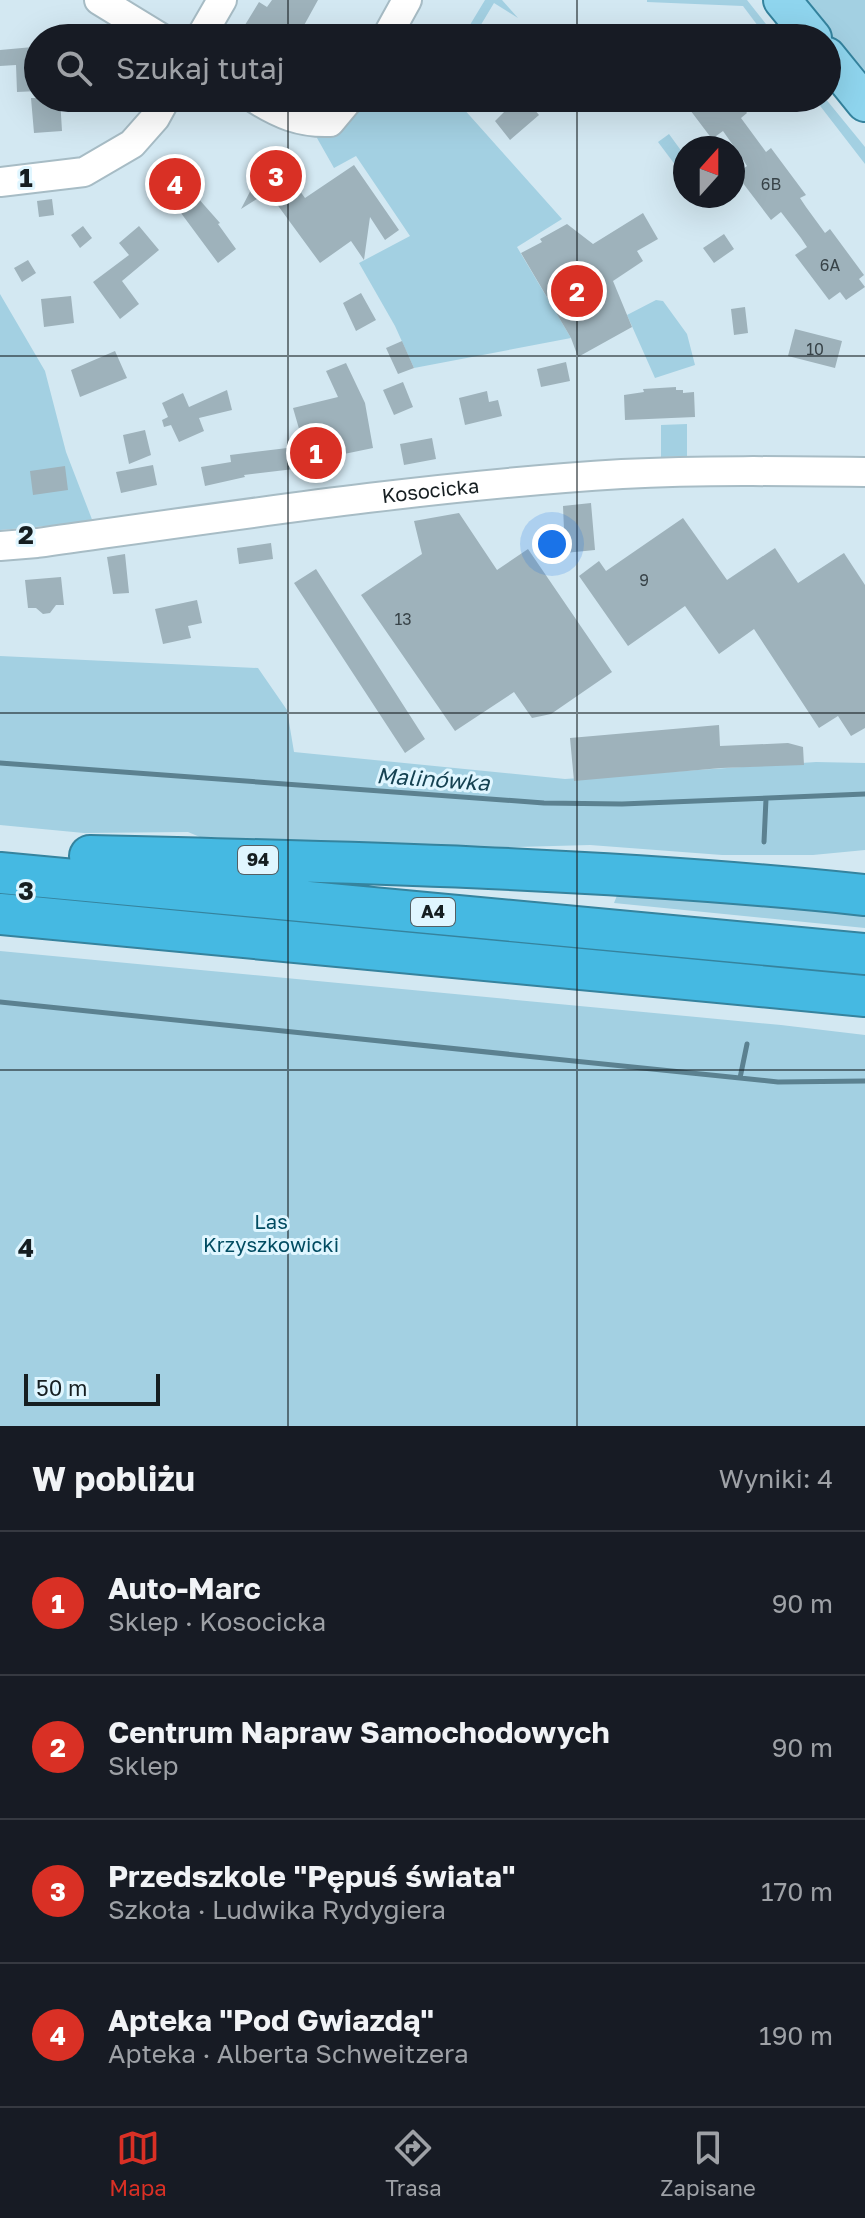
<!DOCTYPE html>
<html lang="pl">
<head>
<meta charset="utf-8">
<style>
  :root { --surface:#171b24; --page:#242831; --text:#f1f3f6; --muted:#9ea1a6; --line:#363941; --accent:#d93025 }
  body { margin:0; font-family:"Golos Text",sans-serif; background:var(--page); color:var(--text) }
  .compass { position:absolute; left:673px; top:136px; width:72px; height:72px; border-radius:50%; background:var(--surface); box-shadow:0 8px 32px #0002; rotate:21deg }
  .scale { position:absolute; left:24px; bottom:20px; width:136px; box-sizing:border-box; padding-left:8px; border:4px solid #161e21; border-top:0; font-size:22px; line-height:28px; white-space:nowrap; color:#161e21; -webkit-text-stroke:6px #e0f6ff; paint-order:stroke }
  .you { position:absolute; left:552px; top:544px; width:28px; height:28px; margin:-20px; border:6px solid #fff; border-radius:50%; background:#1a73e8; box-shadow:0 0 0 12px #1a73e833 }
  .badge { display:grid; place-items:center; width:52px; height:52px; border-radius:50%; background:var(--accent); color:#fff; font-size:26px; font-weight:700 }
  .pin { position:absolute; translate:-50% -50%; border:4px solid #fff; box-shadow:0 2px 8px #0006 }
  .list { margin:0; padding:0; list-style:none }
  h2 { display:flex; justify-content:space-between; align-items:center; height:104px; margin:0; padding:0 32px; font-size:34px }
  h2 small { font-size:26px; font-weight:400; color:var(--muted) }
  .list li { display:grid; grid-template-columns:52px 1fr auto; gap:24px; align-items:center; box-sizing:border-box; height:144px; padding:0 32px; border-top:2px solid var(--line) }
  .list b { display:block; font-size:30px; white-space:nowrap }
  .list p { margin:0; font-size:26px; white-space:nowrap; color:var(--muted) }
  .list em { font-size:26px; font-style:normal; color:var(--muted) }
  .icon { flex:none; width:44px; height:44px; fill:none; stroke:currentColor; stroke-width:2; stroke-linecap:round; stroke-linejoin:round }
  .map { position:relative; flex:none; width:865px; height:1426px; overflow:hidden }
  .search { position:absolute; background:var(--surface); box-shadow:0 8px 32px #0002; left:24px; right:24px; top:24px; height:88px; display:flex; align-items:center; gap:20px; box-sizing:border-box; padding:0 28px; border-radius:44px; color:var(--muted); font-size:30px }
  .sheet { height:680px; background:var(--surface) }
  nav { display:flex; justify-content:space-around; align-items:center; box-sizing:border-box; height:112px; border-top:2px solid var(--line); background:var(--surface); font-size:22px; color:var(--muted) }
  nav a { display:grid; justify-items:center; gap:4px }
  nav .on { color:var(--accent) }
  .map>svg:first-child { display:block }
  .green { fill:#a3d0e2 }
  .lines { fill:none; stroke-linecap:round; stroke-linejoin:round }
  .stream { stroke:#5b8190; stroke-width:5 }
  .building { fill:#9eb2bb }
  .minor-casing { stroke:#a7bcc5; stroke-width:32 }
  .major-casing { stroke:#35839e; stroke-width:40 }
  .highway-casing { stroke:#35839e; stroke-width:44 }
  .minor { stroke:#fff; stroke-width:28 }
  .major { stroke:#8fd5ee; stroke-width:36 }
  .highway { stroke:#45b9e2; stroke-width:40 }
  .grid { fill:none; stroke:#161e21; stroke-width:2; stroke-opacity:0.55 }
  .labels { text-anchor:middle; stroke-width:6; stroke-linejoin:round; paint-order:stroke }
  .number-label { font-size:16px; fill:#384348 }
  .shield { fill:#e0f6ff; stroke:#535f64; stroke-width:2 }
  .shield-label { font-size:18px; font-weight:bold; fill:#161e21 }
  .street-label { font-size:20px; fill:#161e21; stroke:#e0f6ff }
  .park-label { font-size:20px; fill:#024c62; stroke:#e0f6ff }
  .water-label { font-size:22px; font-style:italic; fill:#164252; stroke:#e0f6ff }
  .grid-label { font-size:26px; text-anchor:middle; font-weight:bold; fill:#161e21; stroke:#e0f6ff; stroke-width:6; stroke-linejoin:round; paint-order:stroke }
</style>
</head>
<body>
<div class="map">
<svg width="865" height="1426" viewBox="0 0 865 1426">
  <rect width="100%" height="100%" fill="#d3e8f2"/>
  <path class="green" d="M485,0H502L518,18L494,3L473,38H462Z
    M647,0H747L777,38H767L743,6L647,2Z
    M801,0H865V81Z
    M357,98H454L562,219L517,247L571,338L414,368L395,326L359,263L410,236L356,156L334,168L317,138L318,131Z
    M814,98H825L865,147V164Z
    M669,134L685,156V178L658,142Z
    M0,294L45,371L66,452L93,522L0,530Z
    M656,300L663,301L687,334L695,365L655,378L627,315Z
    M687,424V456L661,457V425Z
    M0,656L258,668L287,710L294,752L565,779L816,762L865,763V850L813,855H722L590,845L440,849L200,837L188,832L84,833L0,825Z
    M620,888L865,902V928L614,903Z
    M0,951L781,1025L865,1035V1426H0Z"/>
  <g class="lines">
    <path class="stream" d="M0,763L544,803L622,804L865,794
      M764,842L766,799
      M0,1002L740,1078L747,1044
      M740,1078L778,1082L865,1081"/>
  </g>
  <path class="building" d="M272,0H318L297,38H237L259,2L267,7Z
    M33,47V51H38V91L17,92L16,65L0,66V50Z
    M31,98H60L62,131L34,133Z
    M681,98H736L747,113L741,118L766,152L771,148L806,195L800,198L806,207L825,233L830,229L864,275L859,279L865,287L846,300L840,292L829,300L795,255L807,247L801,238L781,212L771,220L736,174L747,166L742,158L723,131L712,139Z
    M516,100L522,108L529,103L539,115L510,140L495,121Z
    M271,151L305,198L354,165L399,230L385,240L370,217L364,260L351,241L320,263L268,192L241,209Z
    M182,180L220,223L218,224L236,249L218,263L161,186Z
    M52,199L54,215L39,217L37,201Z
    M643,213L658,239L637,251L643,261L613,281L632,327L578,357L571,338L521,253L542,242L540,239L567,224L593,244Z
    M83,226L92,238L80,248L71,235Z
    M139,226L159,250L122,281L139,304L120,319L93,282L129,255L119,243Z
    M724,234L734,249L714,263L703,248Z
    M28,260L36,273L22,282L14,268Z
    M361,293L376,320L356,331L343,303Z
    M71,296L74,323L44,327L41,299Z
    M745,307L748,333L734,335L731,309Z
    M795,329L842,341L835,368L788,356Z
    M402,341L414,368L398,374L386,348Z
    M115,351L127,378L80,397L71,370Z
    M566,362L570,381L541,387L537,369Z
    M346,363L365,403L373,448L320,459L293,466L294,469L244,475L245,477L205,486L201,467L231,462L230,455L304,446L293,408L338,397L326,371Z
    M403,382L413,407L394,415L383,390Z
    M676,387V390H683V393L694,392L695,417L625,420L624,395L644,392L643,389Z
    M227,390L232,410L199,418L204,431L179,442L171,425L164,427L162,420L168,417L162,403L183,393L189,407Z
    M487,391L489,402L498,400L502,416L465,425L459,398Z
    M145,430L151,455L129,464L123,435Z
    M432,438L436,459L404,465L400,444Z
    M153,465L157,485L121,493L116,472Z
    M65,466L68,490L33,495L30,471Z
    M591,503L595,550L565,553L563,506Z
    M459,513L497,570L528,549L612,672L551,714L532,718L514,692L455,731L361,595L422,554L414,521Z
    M683,518L727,580L775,548L798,583L844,553L865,585V728L851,736L838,716L819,728L754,629L719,654L685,606L628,646L579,576L599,561L606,571Z
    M271,543L273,559L239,564L237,548Z
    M125,554L129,593L113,594L107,557Z
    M316,569L425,739L405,753L294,583Z
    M61,577L64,605H56L50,613L43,614L36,608H28L25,580Z
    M197,600L202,623L188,626L191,638L163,644L155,609Z
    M719,725L720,746L788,743L803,747L804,765L721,768L574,781L570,738Z"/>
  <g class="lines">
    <g class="minor-casing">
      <g id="minor">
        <path d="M99,0L161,38"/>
        <path d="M200,38L222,0"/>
        <path d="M386,38L407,0"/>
        <path d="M254,98C279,114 300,123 330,122L350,98"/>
        <path d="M0,182L84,172L132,144L155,118L166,98"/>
        <path id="s1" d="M0,546L37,543C231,516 426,486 622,474C703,470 784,471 865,472"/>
      </g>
    </g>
    <g class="major-casing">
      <path id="major" d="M782,0L813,38
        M827,56L865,103"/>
    </g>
    <g class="highway-casing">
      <path id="highway" d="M90,856C349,862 608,868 865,895
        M0,873L865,954
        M0,914L865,996"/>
    </g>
    <use href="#minor" class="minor"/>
    <use href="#major" class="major"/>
    <use href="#highway" class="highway"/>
  </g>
  <path class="grid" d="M288,0V38M577,0V38M288,98V1426M577,98V1426M0,356H865M0,713H865M0,1070H865"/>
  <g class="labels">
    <g class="number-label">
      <text x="771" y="190">6B</text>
      <text x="830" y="271">6A</text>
      <text x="815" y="355">10</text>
      <text x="644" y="586">9</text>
      <text x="403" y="625">13</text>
    </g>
    <g class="shield">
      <rect x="238" y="846" width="40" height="28" rx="6"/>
      <rect x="411" y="898" width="44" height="28" rx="6"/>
    </g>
    <g class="shield-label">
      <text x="258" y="866">94</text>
      <text x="433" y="918">A4</text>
    </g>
    <g class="street-label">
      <text dy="7" stroke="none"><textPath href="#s1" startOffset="434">Kosocicka</textPath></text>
    </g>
    <g class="park-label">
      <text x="271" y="1229">Las<tspan x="271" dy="23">Krzyszkowicki</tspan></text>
    </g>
    <g class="water-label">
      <text transform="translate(433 779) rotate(4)" y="8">Malinówka</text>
    </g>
  </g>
  <g class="grid-label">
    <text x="26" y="187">1</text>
    <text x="26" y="544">2</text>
    <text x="26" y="900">3</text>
    <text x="26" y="1257">4</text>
  </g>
</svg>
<svg class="compass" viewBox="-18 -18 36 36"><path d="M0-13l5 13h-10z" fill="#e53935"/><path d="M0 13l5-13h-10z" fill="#9ea1a6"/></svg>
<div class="scale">50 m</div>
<div class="you"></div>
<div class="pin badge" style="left:316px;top:453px">1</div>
<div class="pin badge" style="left:577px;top:291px">2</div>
<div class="pin badge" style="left:276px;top:176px">3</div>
<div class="pin badge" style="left:175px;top:184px">4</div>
<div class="search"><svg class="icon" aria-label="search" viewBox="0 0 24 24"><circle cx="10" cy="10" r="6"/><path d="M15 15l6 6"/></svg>Szukaj tutaj</div>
</div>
<section class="sheet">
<h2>W pobliżu<small>Wyniki: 4</small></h2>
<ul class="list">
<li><span class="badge">1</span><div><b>Auto-Marc</b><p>Sklep · Kosocicka</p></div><em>90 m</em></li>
<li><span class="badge">2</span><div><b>Centrum Napraw Samochodowych</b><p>Sklep</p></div><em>90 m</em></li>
<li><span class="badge">3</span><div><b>Przedszkole &quot;Pępuś świata&quot;</b><p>Szkoła · Ludwika Rydygiera</p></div><em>170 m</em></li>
<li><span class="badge">4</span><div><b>Apteka &quot;Pod Gwiazdą&quot;</b><p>Apteka · Alberta Schweitzera</p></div><em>190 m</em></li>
</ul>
</section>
<nav>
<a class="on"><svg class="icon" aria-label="map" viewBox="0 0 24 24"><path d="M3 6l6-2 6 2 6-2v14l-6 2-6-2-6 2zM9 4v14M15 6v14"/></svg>Mapa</a>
<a><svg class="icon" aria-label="directions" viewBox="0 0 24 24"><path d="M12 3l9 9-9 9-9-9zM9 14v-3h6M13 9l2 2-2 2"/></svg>Trasa</a>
<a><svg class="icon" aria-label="saved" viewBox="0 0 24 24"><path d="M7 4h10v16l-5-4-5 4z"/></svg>Zapisane</a>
</nav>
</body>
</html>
